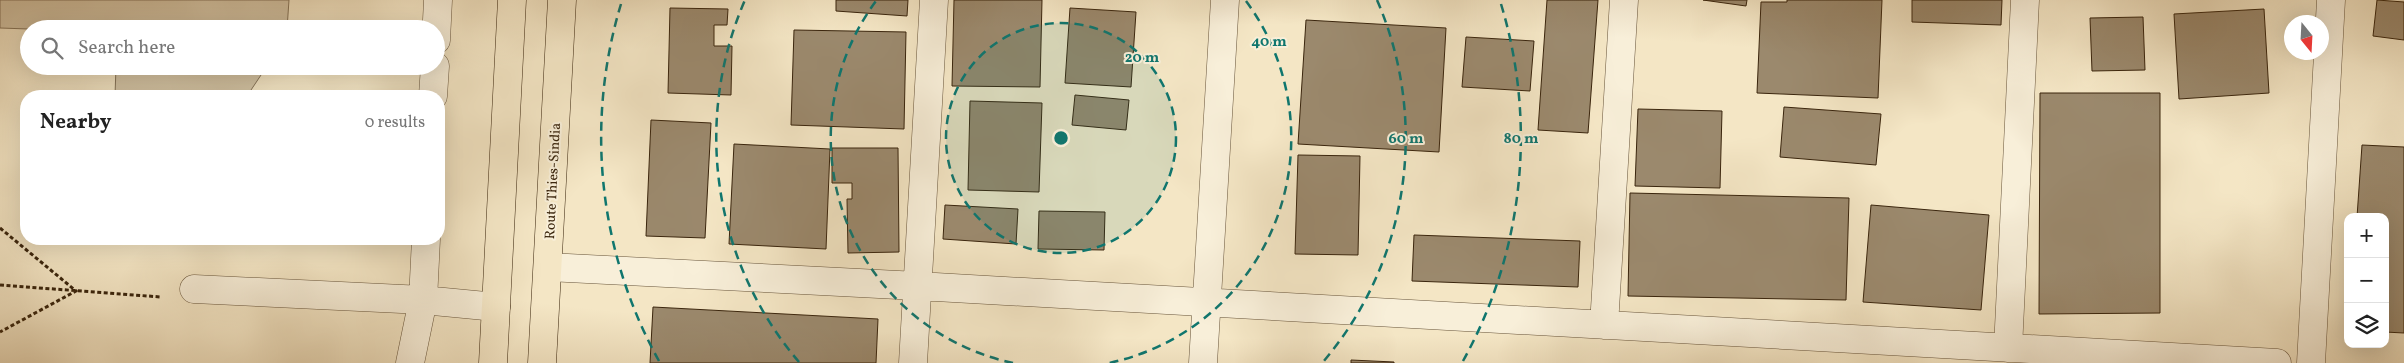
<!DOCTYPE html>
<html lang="en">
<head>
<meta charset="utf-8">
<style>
  :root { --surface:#fff; --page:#f2f2f2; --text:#222; --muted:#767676; --line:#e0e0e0 }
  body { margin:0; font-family:Vollkorn,serif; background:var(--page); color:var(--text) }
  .controls { position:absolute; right:15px; bottom:15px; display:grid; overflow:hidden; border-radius:10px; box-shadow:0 5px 20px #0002 }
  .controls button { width:45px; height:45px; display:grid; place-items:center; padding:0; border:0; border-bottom:1px solid var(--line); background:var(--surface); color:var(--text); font:25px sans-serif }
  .compass { position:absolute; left:2284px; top:15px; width:45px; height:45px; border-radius:50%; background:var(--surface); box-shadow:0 5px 20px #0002; rotate:162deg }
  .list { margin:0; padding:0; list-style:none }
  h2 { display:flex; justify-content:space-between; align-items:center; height:65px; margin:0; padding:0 20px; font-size:21px }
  h2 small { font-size:16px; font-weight:400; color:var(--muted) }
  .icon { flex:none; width:28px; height:28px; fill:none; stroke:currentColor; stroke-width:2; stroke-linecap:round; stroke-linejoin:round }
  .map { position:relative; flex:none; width:2404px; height:363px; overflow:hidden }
  .search { position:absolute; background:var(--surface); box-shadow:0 5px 20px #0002; left:20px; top:20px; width:425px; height:55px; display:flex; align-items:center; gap:12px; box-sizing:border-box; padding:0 18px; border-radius:28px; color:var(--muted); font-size:19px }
  .panel { position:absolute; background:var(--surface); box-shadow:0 5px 20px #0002; left:20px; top:90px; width:425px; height:155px; border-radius:20px }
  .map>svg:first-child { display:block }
  .green { fill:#d4c5a6; stroke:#87755a }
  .building { fill:#9b896d; stroke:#3a250d }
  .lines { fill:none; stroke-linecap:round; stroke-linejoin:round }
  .minor-casing { stroke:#68553b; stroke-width:29 }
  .major-casing { stroke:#3a250d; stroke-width:29 }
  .path { stroke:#3a250d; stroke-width:3; stroke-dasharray:4 2.5; stroke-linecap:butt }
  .minor { stroke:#f8efd9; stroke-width:28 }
  .major { stroke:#f4e6c5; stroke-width:28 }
  .ring { fill:none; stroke:#0f766e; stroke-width:2.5; stroke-dasharray:9 6 }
  .labels { text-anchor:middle; stroke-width:4; stroke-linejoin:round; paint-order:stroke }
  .street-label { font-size:14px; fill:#3a250d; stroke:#f8efd9 }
  .centre { fill:#0f766e; stroke:#f8efd9; stroke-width:2.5 }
  .ring-label { font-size:15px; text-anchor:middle; font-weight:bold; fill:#0f766e; stroke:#f8efd9; stroke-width:4; stroke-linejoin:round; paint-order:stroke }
</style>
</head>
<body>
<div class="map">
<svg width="2404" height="363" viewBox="0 0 2404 363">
  <rect width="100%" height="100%" fill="#f4e6c5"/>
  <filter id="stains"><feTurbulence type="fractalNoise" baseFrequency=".004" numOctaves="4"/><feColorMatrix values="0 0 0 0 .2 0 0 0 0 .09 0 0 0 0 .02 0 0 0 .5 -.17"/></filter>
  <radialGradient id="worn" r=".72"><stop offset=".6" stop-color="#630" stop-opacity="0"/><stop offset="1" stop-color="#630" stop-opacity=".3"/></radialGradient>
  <path class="green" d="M0,0H289L287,29H29L0,28Z
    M116,66H267L247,96H115Z"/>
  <path class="building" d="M836,0H908L907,16L836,11Z
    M954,0H1042L1040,87L952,86Z
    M1547,0H1598L1588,133L1538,130Z
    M1703,0H1747L1746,6Z
    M1787,0H1882L1878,98L1757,93L1761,2H1787Z
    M1912,0H2002L2001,25L1912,22Z
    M2377,0L2404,2V40L2373,36Z
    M670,8L728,9L727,25H714V46H732L731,95L668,93Z
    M1070,8L1136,12L1131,87L1065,83Z
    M2264,9L2269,93L2179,99L2174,14Z
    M2143,17L2145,70L2092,71L2090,18Z
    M1306,20L1446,28L1439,152L1298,144Z
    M794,30L906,32L904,129L791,125Z
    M1466,37L1534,41L1530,91L1462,87Z
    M2040,93H2160V313L2039,314Z
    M1075,95L1129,100L1126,130L1072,125Z
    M970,101L1042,103L1039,192L968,190Z
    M1784,107L1881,114L1876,165L1780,157Z
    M1638,109L1722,111L1720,188L1635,186Z
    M651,120L711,123L705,238L646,236Z
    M734,144L830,149L826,249L729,244Z
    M2362,145L2404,147V333L2385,332V217H2357Z
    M832,148H898L899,252L848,253L847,199H852V183H832Z
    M1298,155L1360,156L1358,255L1295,254Z
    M1630,193L1849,198L1846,300L1628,296Z
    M945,205L1018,209L1016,244L943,239Z
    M1871,205L1989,215L1981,310L1863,302Z
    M1039,211L1105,212L1104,250L1038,249Z
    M1414,235L1580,241L1578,287L1412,281Z
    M653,307L878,319L876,363H650Z
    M1351,360L1394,362V363H1351Z"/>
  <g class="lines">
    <g class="minor-casing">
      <path id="minor" d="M436,40L438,0
        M433,96L435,66
        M548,267L918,286L2277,363
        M194,289L423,300L496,307
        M1604,325L1624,0
        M2008,348L2025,0
        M410,363L423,300L426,239
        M913,363L934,0
        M1203,363L1225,0
        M2311,363L2331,0"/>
    </g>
    <g class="major-casing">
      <path id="major" d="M493,363L512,0
        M542,363L562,0"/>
    </g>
    <path class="path" d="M0,228L76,291L0,332
      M0,285L161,297"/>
    <use href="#minor" class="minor"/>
    <use href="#major" class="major"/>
  </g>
  <circle cx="1061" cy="138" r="115" fill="#0f766e" fill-opacity=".12"/>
  <g class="ring">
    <circle cx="1061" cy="138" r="115"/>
    <path d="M1013 363A230 230 0 0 1 876 1M1246 1A230 230 0 0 1 1109 363"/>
    <path d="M799 362A345 345 0 0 1 745 0M1377 0A345 345 0 0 1 1323 362"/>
    <path d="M659 361A460 460 0 0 1 621 4M1501 4A460 460 0 0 1 1463 361"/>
  </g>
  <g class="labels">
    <g class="street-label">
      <text transform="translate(552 181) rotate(-87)" y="5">Route Thies-Sindia</text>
    </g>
  </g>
  <circle cx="1061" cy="138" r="8" class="centre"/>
  <g class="ring-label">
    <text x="1269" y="46">40 m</text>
    <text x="1142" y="62">20 m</text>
    <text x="1406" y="143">60 m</text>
    <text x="1521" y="143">80 m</text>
  </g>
  <rect width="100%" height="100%" filter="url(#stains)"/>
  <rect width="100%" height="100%" fill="url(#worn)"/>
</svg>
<div class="controls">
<button>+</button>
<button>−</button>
<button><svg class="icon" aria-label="layers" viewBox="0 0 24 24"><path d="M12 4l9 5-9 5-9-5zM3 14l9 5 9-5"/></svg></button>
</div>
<svg class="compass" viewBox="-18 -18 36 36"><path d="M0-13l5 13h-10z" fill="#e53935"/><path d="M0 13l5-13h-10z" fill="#767676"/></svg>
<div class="search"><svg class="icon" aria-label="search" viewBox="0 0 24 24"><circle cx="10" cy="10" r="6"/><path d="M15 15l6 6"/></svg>Search here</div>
<section class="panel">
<h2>Nearby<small>0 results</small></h2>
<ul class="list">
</ul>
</section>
</div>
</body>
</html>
